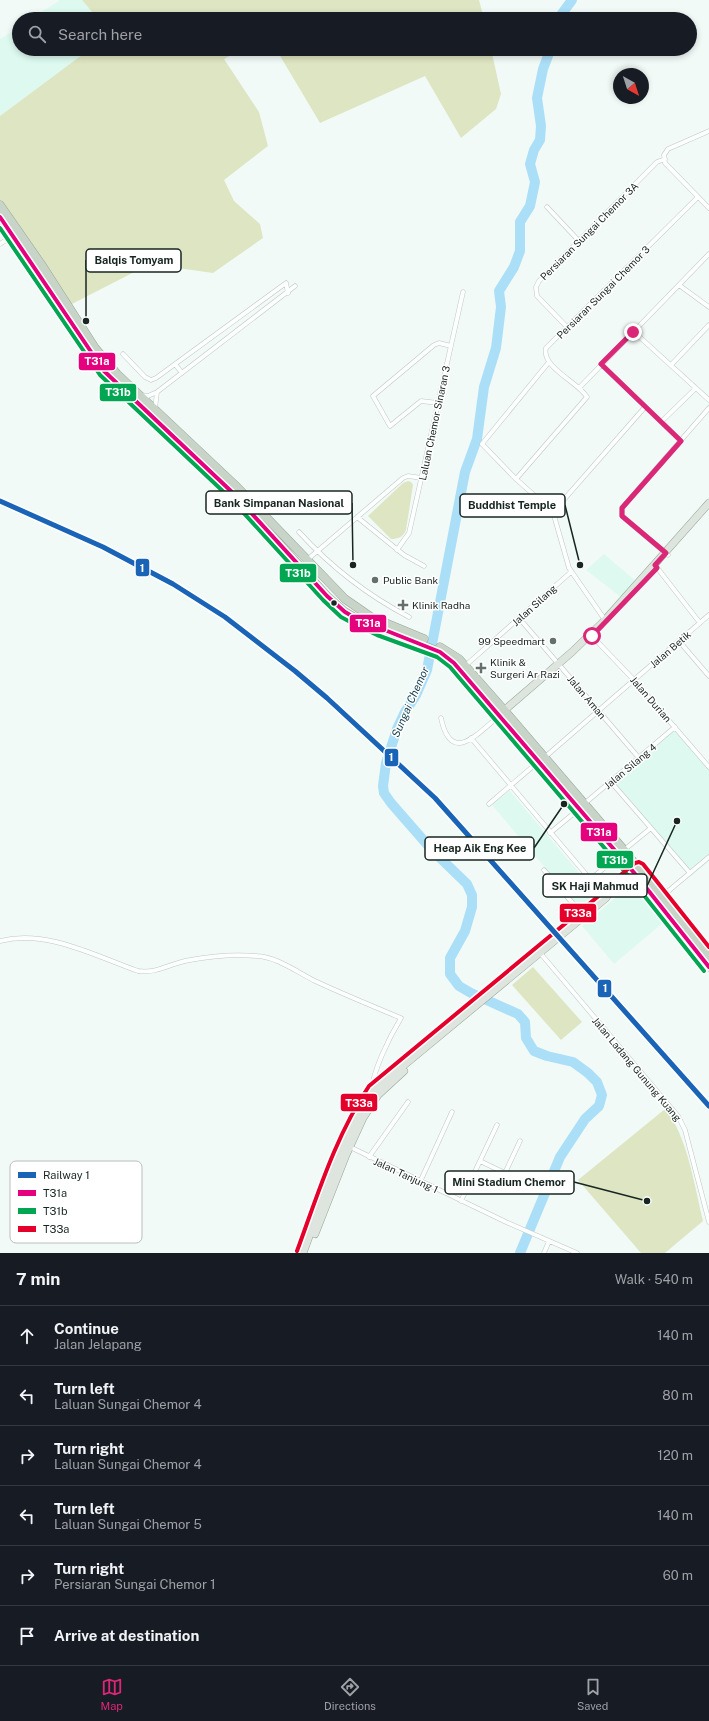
<!DOCTYPE html>
<html lang="en">
<head>
<meta charset="utf-8">
<style>
  :root { --surface:#171b24; --page:#20242c; --text:#f1f3f6; --muted:#9ea1a6; --line:#363941; --accent:#db2777 }
  body { margin:0; font-family:"Public Sans",sans-serif; background:var(--page); color:var(--text) }
  .compass { position:absolute; left:613px; top:68px; width:36px; height:36px; border-radius:50%; background:var(--surface); box-shadow:0 2px 6px #0003; rotate:141deg }
  .stop { position:absolute; width:12px; height:12px; margin:-9px; border:3px solid #db2777; border-radius:50%; background:#fff }
  .stop.end { background:#db2777; border-color:#fff; box-shadow:0 1px 4px #0008 }
  .list { margin:0; padding:0; list-style:none }
  h2 { display:flex; justify-content:space-between; align-items:center; height:52px; margin:0; padding:0 16px; font-size:17px }
  h2 small { font-size:13px; font-weight:400; color:var(--muted) }
  .list li { display:grid; grid-template-columns:26px 1fr auto; gap:12px; align-items:center; box-sizing:border-box; height:60px; padding:0 16px; border-top:1px solid var(--line) }
  .list b { display:block; font-size:15px; white-space:nowrap }
  .list p { margin:0; font-size:13px; white-space:nowrap; color:var(--muted) }
  .list em { font-size:13px; font-style:normal; color:var(--muted) }
  .icon { flex:none; width:22px; height:22px; fill:none; stroke:currentColor; stroke-width:2; stroke-linecap:round; stroke-linejoin:round }
  .map { position:relative; flex:none; width:709px; height:1253px; overflow:hidden }
  .search { position:absolute; background:var(--surface); box-shadow:0 2px 6px #0003; left:12px; right:12px; top:12px; height:44px; display:flex; align-items:center; gap:10px; box-sizing:border-box; padding:0 14px; border-radius:22px; color:var(--muted); font-size:15px }
  .sheet { height:412px; background:var(--surface) }
  nav { display:flex; justify-content:space-around; align-items:center; box-sizing:border-box; height:56px; border-top:1px solid var(--line); background:var(--surface); font-size:11px; color:var(--muted) }
  nav a { display:grid; justify-items:center; gap:2px }
  nav .on { color:var(--accent) }
  .map>svg:first-child { display:block }
  .built { fill:#defaf0 }
  .green { fill:#dee5c2 }
  .lines { fill:none; stroke-linecap:round; stroke-linejoin:round }
  .river { stroke:#abdff7; stroke-width:10 }
  .street-casing { stroke:#bec8c4; stroke-width:5 }
  .primary-casing { stroke:#97a699; stroke-width:8 }
  .highway-casing { stroke:#97a699; stroke-width:9 }
  .street { stroke:#fdfefe; stroke-width:4 }
  .primary { stroke:#dee5de; stroke-width:7 }
  .highway { stroke:#c8d4c8; stroke-width:8 }
  .bus-1-casing { stroke:#fff; stroke-width:7 }
  .bus-2-casing { stroke:#fff; stroke-width:7 }
  .bus-3-casing { stroke:#fff; stroke-width:7 }
  .bus-1 { stroke:#e5007d; stroke-width:4 }
  .bus-2 { stroke:#00a651; stroke-width:4 }
  .bus-3 { stroke:#e4002b; stroke-width:4 }
  .rail-1-casing { stroke:#fff; stroke-width:8 }
  .rail-1 { stroke:#1964b7; stroke-width:5 }
  .route { stroke:#db2777; stroke-width:5 }
  .poi-dot { fill:#64706c; stroke:#fff; stroke-width:1.5 }
  .bus-dot { fill:#182621; stroke:#fff; stroke-width:1.5 }
  .labels { text-anchor:middle; stroke-width:3; stroke-linejoin:round; paint-order:stroke }
  .street-label { font-size:10px; fill:#182621; stroke:#fff }
  .poi-label { font-size:10px; fill:#182621; stroke:#fff; text-anchor:start }
  .water-label { font-size:11px; font-style:italic; fill:#184153; stroke:#fff }
  .key { fill:#fff; stroke:#babebc; stroke-width:1 }
  .key-label { font-size:11px; fill:#182621 }
  .leader { fill:none; stroke:#182621; stroke-width:1.5 }
  .callout-dot { fill:#182621; stroke:#fff; stroke-width:1.5 }
  .callout { fill:#fff; stroke:#182621; stroke-width:1.5 }
  .callout-label { font-size:11px; text-anchor:middle; font-weight:bold; fill:#182621 }
  .line-badge { stroke:#fff; stroke-width:1.5 }
  .badge-label { font-size:11px; text-anchor:middle; font-weight:bold; fill:#fff }
</style>
</head>
<body>
<div class="map">
<svg width="709" height="1253" viewBox="0 0 709 1253">
  <rect width="100%" height="100%" fill="#f2faf7"/>
  <path class="built" d="M60,0H82L98,19H31Z
    M19,27V49H90L0,116V39Z
    M604,554L637,582L622,598L586,570Z
    M675,727L709,767V861L691,876L611,782Z
    M509,790L598,895L581,910L492,805Z
    M627,888L645,898L664,922L614,964L582,926Z"/>
  <path class="green" d="M82,0H479L484,19H98Z
    M90,49H242L224,59L259,112L268,146L224,180L234,201L260,224L263,238L213,273L150,264L68,306L0,205V116Z
    M276,49H491L501,94L496,109L461,138L425,76L320,123Z
    M408,481L411,482L413,485L406,530C403,537 398,539 391,539L368,516L403,483Z
    M533,967L582,1022L561,1040L512,985Z
    M665,1109C687,1134 695,1188 703,1221L665,1253H641L578,1180Z"/>
  <g class="lines">
    <path class="river" d="M558,19L572,0
      M520,1253L560,1157L585,1119L599,1106L602,1095L597,1082L588,1073L573,1062L547,1056L534,1051L526,1038L525,1022L518,1014L471,993L459,986L450,974V958L465,931L472,907V895L467,884L432,850L391,803L384,793L383,786L386,763L397,729L405,712L416,695L427,670L465,472L477,439L484,387L496,348L501,307L499,291L514,267L520,251V222L530,206L535,182L530,164L534,150L540,140L541,126L537,98L543,69L548,56L549,49"/>
    <g class="street-casing">
      <path id="street" d="M709,131L668,149L664,155L665,163L709,208
        M547,207L579,241
        M0,244L14,235
        M679,285L709,307
        M567,327L537,296L536,287L539,281L657,162L665,159
        M633,331L709,400
        M123,354L145,377L151,380L156,378L286,283L288,293
        M549,362L482,444L516,479L553,512L569,568L605,620
        M175,364L182,373
        M601,364L681,441
        M671,365L709,325
        M579,388L709,254
        M141,395L148,396L157,392L295,286
        M438,403L421,401L390,426L373,396L434,345L439,343L451,346
        M155,409L157,392
        M661,422L696,388
        M516,479L587,397C578,382 541,367 546,348L698,197
        M553,512L645,407
        M357,517L404,555L424,566
        M299,532C330,566 367,595 409,617
        M397,550L409,533L463,292
        M668,555L622,516V508L709,408
        M307,560L403,478L408,476L422,478
        M655,565L700,623
        M519,618L639,758
        M590,634L634,680L709,767
        M679,641L709,676
        M465,666L571,572
        M441,718C451,766 478,733 499,716
        M471,738L606,898
        M545,757L709,615
        M611,782L690,873
        M489,804L538,762
        M584,804L675,727
        M550,833L579,809
        M624,850L651,828
        M544,870L582,914L585,911
        M590,880L619,855
        M660,898L709,857
        M592,905L604,895
        M0,941C47,929 95,956 138,971C157,974 171,963 190,960C211,956 235,954 257,956C277,957 297,972 315,981C343,994 372,1006 401,1018C389,1038 373,1070 371,1093
        M541,954L678,1116L685,1130L709,1222
        M350,1147L506,1222L577,1253
        M369,1157L408,1102
        M480,1161L505,1173L520,1141
        M420,1182L452,1112
        M461,1201L497,1125
        M544,1253L549,1241"/>
    </g>
    <g class="primary-casing">
      <path id="primary" d="M500,714L572,652L605,620L709,503
        M315,1234L346,1155L363,1118L378,1095L404,1071
        M303,1253C324,1198 339,1138 374,1090L606,898L609,893L637,869"/>
    </g>
    <g class="highway-casing">
      <path id="highway" d="M0,205L41,264L95,348L117,374L237,487L345,599L371,617L424,639
        M0,217L90,352L104,371L233,493L327,596L345,612L357,619L379,629L440,652L454,663L636,875L709,967
        M440,647L459,659L504,710L624,850L709,957
        M621,888C632,885 641,890 651,896"/>
    </g>
    <use href="#street" class="street"/>
    <use href="#primary" class="primary"/>
    <use href="#highway" class="highway"/>
    <g class="bus-1-casing">
      <path id="bus-1" d="M0,217L104,371L233,493L327,596L345,612L357,619L440,652L454,663L636,875L709,967"/>
    </g>
    <g class="bus-2-casing">
      <path id="bus-2" d="M0,228L100,375L229,497L323,600L341,617L354,624L377,635L437,657L450,667L631,879L704,971"/>
    </g>
    <g class="bus-3-casing">
      <path id="bus-3" d="M297,1251C318,1194 335,1137 369,1086L601,894L605,888L635,863L639,862L643,864L709,947"/>
    </g>
    <use href="#bus-1" class="bus-1"/>
    <use href="#bus-2" class="bus-2"/>
    <use href="#bus-3" class="bus-3"/>
    <g class="rail-1-casing">
      <path id="rail-1" d="M0,501L103,547L173,584L225,617L295,671L327,698L435,798L709,1106"/>
    </g>
    <use href="#rail-1" class="rail-1"/>
  </g>
  <g class="lines">
    <path class="route" d="M592,636L657,568L655,565L666,553L622,516V508L681,441L601,364L633,332"/>
  </g>
  <g class="poi-dot">
    <circle cx="375" cy="580" r="4"/>
    <path d="M401 599h4v4h4v4h-4v4h-4v-4h-4v-4h4z"/>
    <circle cx="553" cy="641" r="4"/>
    <path d="M479 662h4v4h4v4h-4v4h-4v-4h-4v-4h4z"/>
  </g>
  <circle class="bus-dot" cx="334" cy="603" r="3.5"/>
  <g class="labels">
    <g class="street-label">
      <text transform="translate(589 231) rotate(-45)" y="4">Persiaran Sungai Chemor 3A</text>
      <text transform="translate(603 292) rotate(-45)" y="4">Persiaran Sungai Chemor 3</text>
      <text transform="translate(434 423) rotate(-78)" y="4">Laluan Chemor Sinaran 3</text>
      <text transform="translate(534 605) rotate(-42)" y="4">Jalan Silang</text>
      <text transform="translate(670 649) rotate(-41)" y="4">Jalan Betik</text>
      <text transform="translate(587 697) rotate(50)" y="4">Jalan Aman</text>
      <text transform="translate(651 699) rotate(49)" y="4">Jalan Durian</text>
      <text transform="translate(630 766) rotate(-40)" y="4">Jalan Silang 4</text>
      <text transform="translate(637 1069) rotate(50)" y="4">Jalan Ladang Gunung Kuang</text>
      <text transform="translate(406 1175) rotate(25)" y="4">Jalan Tanjung 1</text>
    </g>
    <g class="poi-label">
      <text x="383" y="584">Public Bank</text>
      <text x="412" y="609">Klinik Radha</text>
      <text x="545" y="645" text-anchor="end">99 Speedmart</text>
      <text x="490" y="666">Klinik &amp;<tspan x="490" dy="12">Surgeri Ar Razi</tspan></text>
    </g>
    <g class="water-label">
      <text transform="translate(410 702) rotate(-66)" y="4">Sungai Chemor</text>
    </g>
  </g>
  <rect x="10" y="1161" width="132" height="82" rx="6" class="key"/>
  <rect x="18" y="1172" width="18" height="6" fill="#1964b7"/>
  <rect x="18" y="1190" width="18" height="6" fill="#e5007d"/>
  <rect x="18" y="1208" width="18" height="6" fill="#00a651"/>
  <rect x="18" y="1226" width="18" height="6" fill="#e4002b"/>
  <g class="key-label">
    <text x="43" y="1179">Railway 1</text>
    <text x="43" y="1197">T31a</text>
    <text x="43" y="1215">T31b</text>
    <text x="43" y="1233">T33a</text>
  </g>
  <path class="leader" d="M86 321L86 260M353 565L352 503M580 565L565 505M564 804L534 848M677 821L647 886M647 1201L574 1182"/>
  <g class="callout-dot">
    <circle cx="86" cy="321" r="4"/>
    <circle cx="353" cy="565" r="4"/>
    <circle cx="580" cy="565" r="4"/>
    <circle cx="564" cy="804" r="4"/>
    <circle cx="677" cy="821" r="4"/>
    <circle cx="647" cy="1201" r="4"/>
  </g>
  <g class="callout">
    <rect x="86" y="249" width="95" height="23" rx="4"/>
    <rect x="206" y="491" width="146" height="23" rx="4"/>
    <rect x="460" y="494" width="105" height="23" rx="4"/>
    <rect x="425" y="837" width="109" height="23" rx="4"/>
    <rect x="543" y="874" width="104" height="23" rx="4"/>
    <rect x="445" y="1171" width="129" height="23" rx="4"/>
  </g>
  <g class="callout-label">
    <text x="134" y="264">Balqis Tomyam</text>
    <text x="279" y="507">Bank Simpanan Nasional</text>
    <text x="512" y="509">Buddhist Temple</text>
    <text x="480" y="852">Heap Aik Eng Kee</text>
    <text x="595" y="890">SK Haji Mahmud</text>
    <text x="509" y="1186">Mini Stadium Chemor</text>
  </g>
  <g class="line-badge">
    <rect x="78" y="352" width="38" height="19" rx="4" fill="#e5007d"/>
    <rect x="99" y="383" width="38" height="19" rx="4" fill="#00a651"/>
    <rect x="135" y="558" width="15" height="19" rx="4" fill="#1964b7"/>
    <rect x="279" y="563" width="38" height="20" rx="4" fill="#00a651"/>
    <rect x="349" y="614" width="38" height="19" rx="4" fill="#e5007d"/>
    <rect x="384" y="748" width="15" height="19" rx="4" fill="#1964b7"/>
    <rect x="580" y="822" width="38" height="20" rx="4" fill="#e5007d"/>
    <rect x="596" y="850" width="38" height="19" rx="4" fill="#00a651"/>
    <rect x="559" y="903" width="38" height="20" rx="4" fill="#e4002b"/>
    <rect x="597" y="979" width="15" height="19" rx="4" fill="#1964b7"/>
    <rect x="340" y="1093" width="38" height="19" rx="4" fill="#e4002b"/>
  </g>
  <g class="badge-label">
    <text x="97" y="365">T31a</text>
    <text x="118" y="396">T31b</text>
    <text x="142" y="572">1</text>
    <text x="298" y="577">T31b</text>
    <text x="368" y="627">T31a</text>
    <text x="391" y="761">1</text>
    <text x="599" y="836">T31a</text>
    <text x="615" y="864">T31b</text>
    <text x="578" y="917">T33a</text>
    <text x="605" y="992">1</text>
    <text x="359" y="1107">T33a</text>
  </g>
</svg>
<svg class="compass" viewBox="-18 -18 36 36"><path d="M0-13l5 13h-10z" fill="#e53935"/><path d="M0 13l5-13h-10z" fill="#9ea1a6"/></svg>
<div class="stop" style="left:592px;top:636px"></div>
<div class="stop end" style="left:633px;top:332px"></div>
<div class="search"><svg class="icon" aria-label="search" viewBox="0 0 24 24"><circle cx="10" cy="10" r="6"/><path d="M15 15l6 6"/></svg>Search here</div>
</div>
<section class="sheet">
<h2>7 min<small>Walk · 540 m</small></h2>
<ul class="list">
<li><svg class="icon" aria-label="ahead" viewBox="0 0 24 24"><path d="M12 20V5M6 11l6-6 6 6"/></svg><div><b>Continue</b><p>Jalan Jelapang</p></div><em>140 m</em></li>
<li><svg class="icon" aria-label="left" viewBox="0 0 24 24"><path d="M17 20v-9H6M10 6l-5 5 5 5"/></svg><div><b>Turn left</b><p>Laluan Sungai Chemor 4</p></div><em>80 m</em></li>
<li><svg class="icon" aria-label="right" viewBox="0 0 24 24"><path d="M7 20v-9h11M14 6l5 5-5 5"/></svg><div><b>Turn right</b><p>Laluan Sungai Chemor 4</p></div><em>120 m</em></li>
<li><svg class="icon" aria-label="left" viewBox="0 0 24 24"><path d="M17 20v-9H6M10 6l-5 5 5 5"/></svg><div><b>Turn left</b><p>Laluan Sungai Chemor 5</p></div><em>140 m</em></li>
<li><svg class="icon" aria-label="right" viewBox="0 0 24 24"><path d="M7 20v-9h11M14 6l5 5-5 5"/></svg><div><b>Turn right</b><p>Persiaran Sungai Chemor 1</p></div><em>60 m</em></li>
<li><svg class="icon" aria-label="arrive" viewBox="0 0 24 24"><path d="M6 21V4h12l-3 4 3 4H6"/></svg><div><b>Arrive at destination</b></div></li>
</ul>
</section>
<nav>
<a class="on"><svg class="icon" aria-label="map" viewBox="0 0 24 24"><path d="M3 6l6-2 6 2 6-2v14l-6 2-6-2-6 2zM9 4v14M15 6v14"/></svg>Map</a>
<a><svg class="icon" aria-label="directions" viewBox="0 0 24 24"><path d="M12 3l9 9-9 9-9-9zM9 14v-3h6M13 9l2 2-2 2"/></svg>Directions</a>
<a><svg class="icon" aria-label="saved" viewBox="0 0 24 24"><path d="M7 4h10v16l-5-4-5 4z"/></svg>Saved</a>
</nav>
</body>
</html>
